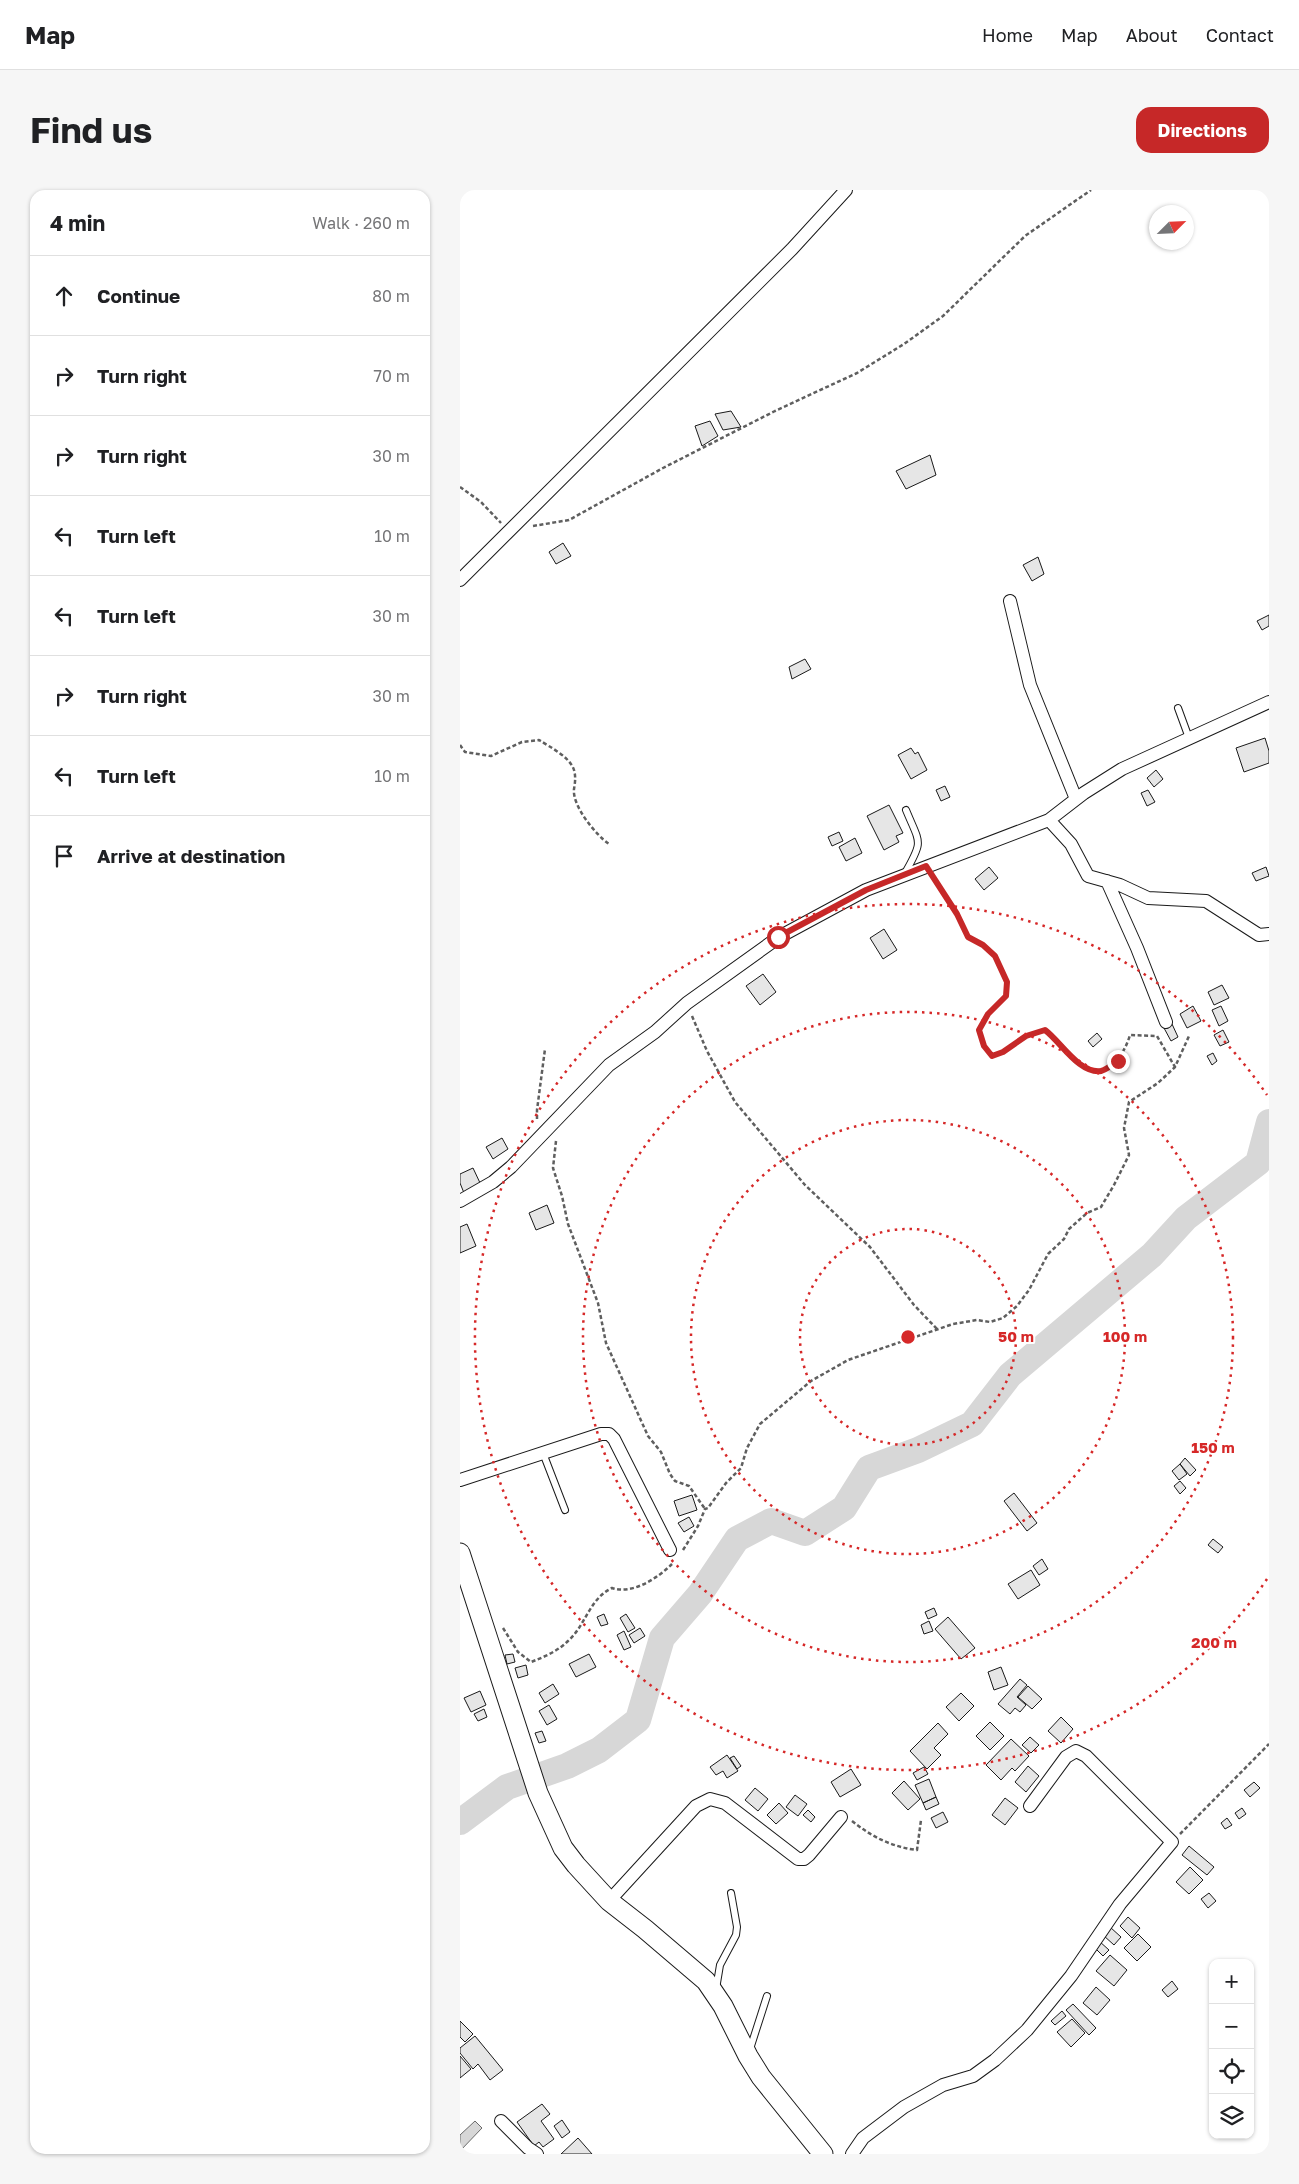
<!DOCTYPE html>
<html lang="en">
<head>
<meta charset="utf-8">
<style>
  :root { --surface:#fff; --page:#f6f6f6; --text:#202124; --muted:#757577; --line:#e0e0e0; --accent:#c62828 }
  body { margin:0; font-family:"Golos Text",sans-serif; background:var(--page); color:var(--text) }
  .controls { position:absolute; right:15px; bottom:15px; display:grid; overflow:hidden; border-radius:10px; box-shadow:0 1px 4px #0004 }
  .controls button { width:45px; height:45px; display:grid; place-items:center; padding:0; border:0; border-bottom:1px solid var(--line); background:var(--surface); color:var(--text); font:25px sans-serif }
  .compass { position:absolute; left:689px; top:15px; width:45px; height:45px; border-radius:50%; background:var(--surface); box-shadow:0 1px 4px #0004; rotate:66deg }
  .stop { position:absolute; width:15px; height:15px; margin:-11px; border:4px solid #c62828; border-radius:50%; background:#fff }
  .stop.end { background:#c62828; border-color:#fff; box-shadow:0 1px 5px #0008 }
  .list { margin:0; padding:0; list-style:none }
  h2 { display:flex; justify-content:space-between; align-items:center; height:65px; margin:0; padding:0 20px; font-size:21px }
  h2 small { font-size:16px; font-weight:400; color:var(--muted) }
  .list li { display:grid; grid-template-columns:32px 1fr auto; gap:15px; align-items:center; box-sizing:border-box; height:80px; padding:0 20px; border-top:1px solid var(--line) }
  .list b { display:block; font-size:19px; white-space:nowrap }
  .list em { font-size:16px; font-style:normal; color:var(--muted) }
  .icon { flex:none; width:28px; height:28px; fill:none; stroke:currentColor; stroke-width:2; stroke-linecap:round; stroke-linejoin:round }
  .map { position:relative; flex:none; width:809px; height:1964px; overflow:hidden; border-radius:15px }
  header { display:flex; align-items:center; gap:30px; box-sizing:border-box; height:70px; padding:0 25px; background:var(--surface); border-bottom:1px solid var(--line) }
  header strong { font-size:24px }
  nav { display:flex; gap:28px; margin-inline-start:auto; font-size:18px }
  .intro { display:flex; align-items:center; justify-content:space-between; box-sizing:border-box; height:120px; padding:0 30px }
  h1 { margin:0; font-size:35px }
  .button { padding:12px 22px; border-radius:15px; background:var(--accent); color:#fff; font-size:18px; font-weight:700 }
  main { display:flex; gap:30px; padding:0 30px }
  aside { flex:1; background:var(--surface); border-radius:15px; box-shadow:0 1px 4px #0004 }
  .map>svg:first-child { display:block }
  .water { fill:#d7d7d7; stroke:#6a6a6a }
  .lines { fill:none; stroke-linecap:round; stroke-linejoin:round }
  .river { stroke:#d7d7d7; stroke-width:26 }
  .building { fill:#e6e6e6; stroke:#1a1a1a }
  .lane-casing { stroke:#1a1a1a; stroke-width:8 }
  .street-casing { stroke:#1a1a1a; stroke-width:14 }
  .secondary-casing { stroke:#1a1a1a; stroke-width:21 }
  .path { stroke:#5f5f5f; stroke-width:2.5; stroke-dasharray:4 2.5; stroke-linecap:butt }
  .lane { stroke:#fff; stroke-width:6 }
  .street { stroke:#fff; stroke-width:12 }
  .secondary { stroke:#fff; stroke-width:19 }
  .route { stroke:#c62828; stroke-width:6 }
  .ring { fill:none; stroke:#d62828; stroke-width:2.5; stroke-dasharray:2.5 5 }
  .centre { fill:#d62828; stroke:#fff; stroke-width:2.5 }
  .ring-label { font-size:15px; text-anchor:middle; font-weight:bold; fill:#d62828; stroke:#fff; stroke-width:4; stroke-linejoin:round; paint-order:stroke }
</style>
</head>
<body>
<header>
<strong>Map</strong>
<nav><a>Home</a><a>Map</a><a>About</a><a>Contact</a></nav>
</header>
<div class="intro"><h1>Find us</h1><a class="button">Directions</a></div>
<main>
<aside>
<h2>4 min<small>Walk · 260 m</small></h2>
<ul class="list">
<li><svg class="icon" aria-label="ahead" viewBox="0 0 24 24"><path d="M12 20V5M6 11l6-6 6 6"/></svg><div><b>Continue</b></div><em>80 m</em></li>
<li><svg class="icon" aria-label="right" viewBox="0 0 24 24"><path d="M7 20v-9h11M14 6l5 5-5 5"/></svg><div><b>Turn right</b></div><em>70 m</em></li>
<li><svg class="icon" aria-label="right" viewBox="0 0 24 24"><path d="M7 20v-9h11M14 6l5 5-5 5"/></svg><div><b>Turn right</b></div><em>30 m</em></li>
<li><svg class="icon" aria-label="left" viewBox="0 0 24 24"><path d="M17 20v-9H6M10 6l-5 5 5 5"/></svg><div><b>Turn left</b></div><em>10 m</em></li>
<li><svg class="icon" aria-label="left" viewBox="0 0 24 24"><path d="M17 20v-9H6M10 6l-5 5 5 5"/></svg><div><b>Turn left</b></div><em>30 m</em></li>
<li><svg class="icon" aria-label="right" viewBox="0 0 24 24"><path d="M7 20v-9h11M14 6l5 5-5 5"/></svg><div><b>Turn right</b></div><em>30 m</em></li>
<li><svg class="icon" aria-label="left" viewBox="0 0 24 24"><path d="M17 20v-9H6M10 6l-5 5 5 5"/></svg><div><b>Turn left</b></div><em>10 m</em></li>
<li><svg class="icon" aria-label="arrive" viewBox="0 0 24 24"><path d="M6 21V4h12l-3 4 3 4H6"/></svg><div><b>Arrive at destination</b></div></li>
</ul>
</aside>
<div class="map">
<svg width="809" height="1964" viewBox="0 0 809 1964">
  <rect width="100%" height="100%" fill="#fff"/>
  <path class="water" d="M15,1931L22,1938L0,1961V1945Z"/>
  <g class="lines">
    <path class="river" d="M0,1632L47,1597L107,1576L139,1560L178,1530L202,1448L240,1404L277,1349L311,1331L345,1343L384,1318L409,1278L458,1260L512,1234L550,1185L692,1065L726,1028L798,973L809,932"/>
  </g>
  <path class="building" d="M271,221L281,237L263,240L255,224Z
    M250,231L258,246L242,256L235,236Z
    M470,265L476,285L446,299L436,281Z
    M103,353L111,366L96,374L89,362Z
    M578,367L584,384L572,391L563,375Z
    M809,425V436L802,440L797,431Z
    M345,469L351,479L332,489L329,477Z
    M805,548L809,561V573L784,582L776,558Z
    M451,558L455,564L458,562L467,580L451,589L438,565Z
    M696,580L703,589L694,597L687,588Z
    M485,596L490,607L481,611L476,600Z
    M688,600L695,612L687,616L681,603Z
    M429,615L443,643L436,646L439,652L424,660L407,626Z
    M379,642L383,651L372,656L368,647Z
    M395,648L402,663L386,671L379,657Z
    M529,677L538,688L524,700L515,689Z
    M806,677L809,686L796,691L792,683Z
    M424,739L437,760L423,769L410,748Z
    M303,784L316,802L300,815L286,796Z
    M762,795L769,808L754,815L748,802Z
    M733,816L741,831L727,838L720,824Z
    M761,816L768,831L759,836L752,820Z
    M712,834L718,847L711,851L704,838Z
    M763,840L769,852L760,856L754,845Z
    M637,843L642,849L633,857L628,851Z
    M753,863L757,871L752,875L747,866Z
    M42,948L48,959L33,969L26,957Z
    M13,978L21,995L4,1003L0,993V984Z
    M87,1015L94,1033L76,1040L69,1023Z
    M7,1034L16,1056L0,1063V1037Z
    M725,1268L736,1280L730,1286L720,1274Z
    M720,1274L727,1284L719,1290L712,1281Z
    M720,1291L726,1298L720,1304L714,1296Z
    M554,1303L577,1333L567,1341L544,1311Z
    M232,1305L237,1320L219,1326L214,1311Z
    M229,1327L234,1336L224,1342L218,1333Z
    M753,1349L763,1357L758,1363L748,1355Z
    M582,1369L588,1379L579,1385L573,1376Z
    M571,1380L580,1395L558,1409L548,1394Z
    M474,1418L477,1425L468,1429L465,1422Z
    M144,1424L148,1434L141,1436L137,1427Z
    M166,1424L175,1438L168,1442L160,1428Z
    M488,1427L515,1458L501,1469L475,1439Z
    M469,1431L473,1441L464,1444L461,1435Z
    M180,1438L185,1446L174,1453L169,1445Z
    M164,1441L171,1457L164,1460L157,1445Z
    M53,1464L55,1472L47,1474L45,1465Z
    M129,1464L136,1477L116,1487L109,1474Z
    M66,1475L68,1485L58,1488L55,1478Z
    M541,1477L548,1495L534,1500L528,1482Z
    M560,1489L567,1495L557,1507L566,1515L560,1522L555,1518L550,1524L538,1514Z
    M93,1494L99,1504L85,1513L79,1503Z
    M568,1496L582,1509L572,1519L558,1507Z
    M20,1501L26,1515L11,1522L4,1508Z
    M501,1503L514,1516L499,1531L486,1517Z
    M89,1515L97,1529L87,1535L79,1521Z
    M24,1519L27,1527L18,1531L14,1524Z
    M601,1527L613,1539L601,1553L588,1541Z
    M530,1532L544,1546L530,1560L516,1546Z
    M478,1533L488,1544L474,1558L481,1565L467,1579L450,1561Z
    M82,1541L86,1551L79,1553L75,1543Z
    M570,1547L579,1555L571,1563L562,1555Z
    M551,1549L569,1566L555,1581L552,1578L541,1590L526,1575Z
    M267,1565L278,1581L267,1588L263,1581L256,1585L250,1577Z
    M274,1566L281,1576L277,1579L270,1568Z
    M568,1576L579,1586L566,1602L555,1592Z
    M464,1577L468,1584L457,1590L453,1583Z
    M391,1579L401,1595L380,1607L371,1592Z
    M469,1589L476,1607L463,1613L455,1595Z
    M444,1591L460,1609L448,1620L432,1603Z
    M794,1592L800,1598L790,1607L784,1600Z
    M295,1598L308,1609L298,1621L285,1610Z
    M335,1605L347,1614L338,1626L326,1617Z
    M476,1607L479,1614L466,1620L463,1613Z
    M545,1608L558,1618L545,1635L532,1625Z
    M319,1613L328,1623L316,1634L307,1625Z
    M782,1618L786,1624L779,1629L775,1623Z
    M348,1620L355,1627L351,1632L343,1625Z
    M483,1622L488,1632L476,1638L471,1628Z
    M767,1628L772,1635L765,1639L761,1633Z
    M729,1656L754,1677L747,1685L722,1665Z
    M730,1677L743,1690L729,1704L716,1692Z
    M749,1703L756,1711L748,1718L741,1709Z
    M668,1727L680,1738L672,1748L660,1736Z
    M650,1737L661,1747L654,1755L643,1745Z
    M678,1744L691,1757L677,1771L664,1758Z
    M639,1751L649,1760L643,1766L634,1757Z
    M650,1765L667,1780L654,1796L636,1781Z
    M712,1791L718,1799L708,1807L702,1800Z
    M636,1797L650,1810L637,1825L623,1813Z
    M613,1814L636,1838L629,1845L606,1820Z
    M602,1821L606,1826L595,1835L591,1831Z
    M612,1829L625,1843L611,1857L597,1842Z
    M0,1831L13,1844L5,1852L0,1847Z
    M15,1846L43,1880L30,1890L18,1874L13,1879L0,1863V1858Z
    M0,1866L11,1879L0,1888Z
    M82,1914L90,1924L81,1931L94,1949L83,1957L79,1952L74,1956L57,1932Z
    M102,1930L110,1942L102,1948L94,1936Z
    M118,1948L132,1964H101Z"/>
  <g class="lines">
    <g class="lane-casing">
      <path id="lane" d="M718,518L729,548
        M445,683C464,650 460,654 446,620
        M83,1263L105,1320
        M256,1799L260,1775L276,1745L277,1737L271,1703
        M290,1859L307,1806"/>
    </g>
    <g class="street-casing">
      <path id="street" d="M0,390L332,59L386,0
        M550,411L570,495L616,609
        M589,630L611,654L628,686L660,695L688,708L746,711L799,745L809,744
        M647,691L677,758L706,832
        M0,1011L33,992L51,977L149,875L195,842L227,813L319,747L406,700L589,630L624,603L662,579L809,512
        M0,1290L141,1244H149L154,1249L210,1360
        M149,1711L236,1616L250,1609L265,1613L338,1669H344L349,1665L381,1627
        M41,1931L68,1958L77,1964
        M392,1964L403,1948L444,1917L483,1895L513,1886L535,1870L567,1840L611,1786L660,1714L712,1652L626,1566L616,1561L606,1567L570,1616"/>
    </g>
    <g class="secondary-casing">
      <path id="secondary" d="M0,1363L78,1603L103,1658L116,1675L149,1711L185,1739L246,1791L263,1816L288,1866L301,1887L363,1964"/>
    </g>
    <path class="path" d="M0,297L21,312L41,333
      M73,336L109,330L203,278L315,221L397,183L444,154L483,126L565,46L631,0
      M0,555L5,562L31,566L62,552L79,550C90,557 110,567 114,580C116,587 115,593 114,599C112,616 136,645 149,654
      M474,688L497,724L508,747L523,755L535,766L547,792L546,806L528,824L519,840L524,856L532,866L543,862L566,846L585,840C602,853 625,893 649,876C660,869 666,858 670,845L697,846L715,877
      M232,826L247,861L275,912L345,995L410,1057L454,1115L477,1139
      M77,929V920L85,859
      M96,951L93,978L102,1006L108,1034L138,1113L146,1153L188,1246L201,1262L210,1284L215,1291L229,1296L245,1319
      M223,1360L238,1336L245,1319L248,1318L266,1293L281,1278L287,1258L300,1234L351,1191L388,1170L493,1134L517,1130L530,1132L543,1128L557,1116L569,1100L588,1064L604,1049L609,1039L627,1023L641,1017L654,995L669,965L664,938L669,912L698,893L715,877L729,846
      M43,1438L58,1462L71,1472C84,1467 98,1461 108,1451C126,1435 129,1409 152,1398C172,1405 198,1388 212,1374
      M392,1631C412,1647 432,1657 457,1660L461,1630
      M720,1644L809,1554"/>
    <use href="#lane" class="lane"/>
    <use href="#street" class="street"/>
    <use href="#secondary" class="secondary"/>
  </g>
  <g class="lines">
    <path class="route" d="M318,747L406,700L466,676L497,724L508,747L523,755L535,766L547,792L546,806L528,824L519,840L524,856L532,866L543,862L566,846L585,840C601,852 619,884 641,881C646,880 653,874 658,871"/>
  </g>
  <g class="ring">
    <circle cx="448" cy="1147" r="108"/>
    <circle cx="448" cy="1147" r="217"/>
    <circle cx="448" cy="1147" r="325"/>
    <path d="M807 1389A433 433 0 1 1 807 905"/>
  </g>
  <circle cx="448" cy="1147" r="8" class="centre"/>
  <g class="ring-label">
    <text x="556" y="1152">50 m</text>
    <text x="665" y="1152">100 m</text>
    <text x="753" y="1263">150 m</text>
    <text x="754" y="1458">200 m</text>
  </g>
</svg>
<div class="controls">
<button>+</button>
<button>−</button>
<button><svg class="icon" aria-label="locate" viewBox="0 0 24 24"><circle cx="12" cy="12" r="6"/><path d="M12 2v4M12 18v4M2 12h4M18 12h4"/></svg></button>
<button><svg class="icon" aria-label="layers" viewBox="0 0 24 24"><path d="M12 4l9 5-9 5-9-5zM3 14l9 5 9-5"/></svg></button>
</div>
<svg class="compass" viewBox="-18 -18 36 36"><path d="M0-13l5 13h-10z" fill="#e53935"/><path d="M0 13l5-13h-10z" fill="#757577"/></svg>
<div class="stop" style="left:318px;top:747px"></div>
<div class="stop end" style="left:658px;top:871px"></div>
</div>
</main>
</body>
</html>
